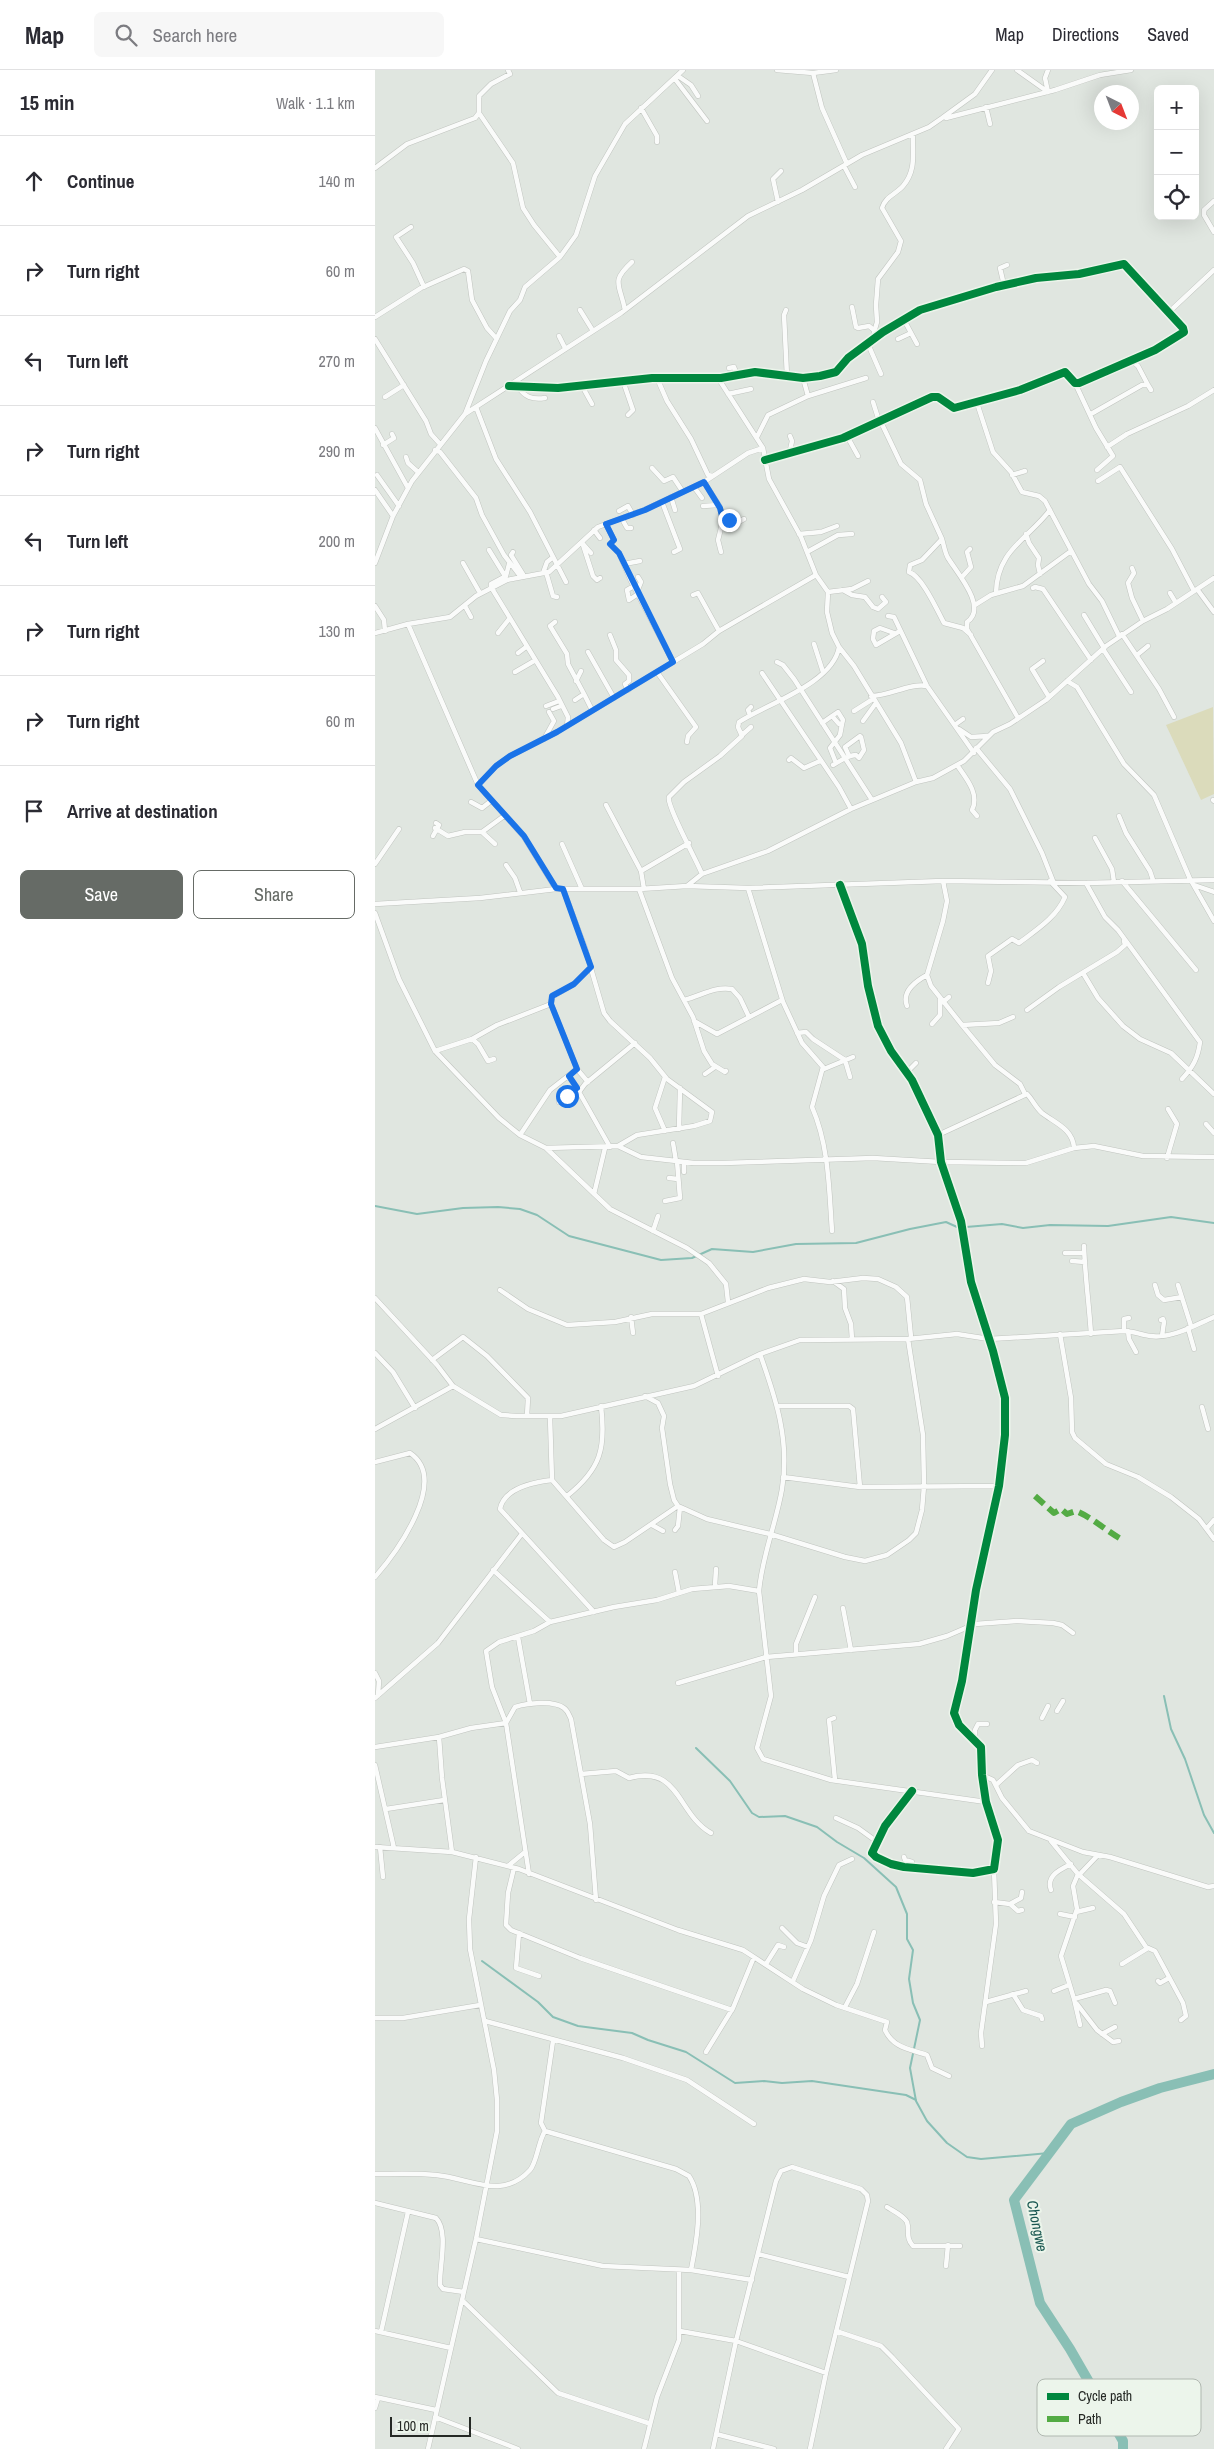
<!DOCTYPE html>
<html lang="en">
<head>
<meta charset="utf-8">
<style>
  :root { --surface:#fff; --page:#f7f7f7; --text:#2b2b33; --muted:#7c7c81; --line:#e1e1e2; --accent:#666b66 }
  body { margin:0; font-family:"Archivo Narrow",sans-serif; background:var(--page); color:var(--text) }
  .controls { position:absolute; right:15px; top:15px; display:grid; overflow:hidden; border-radius:8px; box-shadow:0 5px 20px #0002 }
  .controls button { width:45px; height:45px; display:grid; place-items:center; padding:0; border:0; border-bottom:1px solid var(--line); background:var(--surface); color:var(--text); font:25px sans-serif }
  .compass { position:absolute; left:719px; top:15px; width:45px; height:45px; border-radius:50%; background:var(--surface); box-shadow:0 5px 20px #0002; rotate:138deg }
  .scale { position:absolute; left:15px; bottom:12px; width:81px; box-sizing:border-box; padding-left:5px; border:2px solid #252925; border-top:0; font-size:14px; line-height:18px; white-space:nowrap; color:#252925; -webkit-text-stroke:4px #ecf5eb; paint-order:stroke }
  .stop { position:absolute; width:15px; height:15px; margin:-11px; border:4px solid #1a73e8; border-radius:50%; background:#fff }
  .stop.end { background:#1a73e8; border-color:#fff; box-shadow:0 1px 5px #0008 }
  .list { margin:0; padding:0; list-style:none }
  h2 { display:flex; justify-content:space-between; align-items:center; height:65px; margin:0; padding:0 20px; font-size:21px }
  h2 small { font-size:16px; font-weight:400; color:var(--muted) }
  .list li { display:grid; grid-template-columns:32px 1fr auto; gap:15px; align-items:center; box-sizing:border-box; height:90px; padding:0 20px; border-top:1px solid var(--line) }
  .list b { display:block; font-size:19px; white-space:nowrap }
  .list em { font-size:16px; font-style:normal; color:var(--muted) }
  .actions { display:flex; gap:10px; padding:15px 20px }
  .actions a { flex:1; padding:11px 0; border:1px solid var(--accent); border-radius:8px; text-align:center; font-size:18px; color:var(--accent) }
  .actions .main { background:var(--accent); color:#fff }
  .icon { flex:none; width:28px; height:28px; fill:none; stroke:currentColor; stroke-width:2; stroke-linecap:round; stroke-linejoin:round }
  .map { position:relative; flex:none; width:839px; height:2379px; overflow:hidden }
  header { display:flex; align-items:center; gap:30px; box-sizing:border-box; height:70px; padding:0 25px; background:var(--surface); border-bottom:1px solid var(--line) }
  header strong { font-size:24px }
  nav { display:flex; gap:28px; margin-inline-start:auto; font-size:18px }
  .search { width:350px; height:45px; background:var(--page); display:flex; align-items:center; gap:12px; box-sizing:border-box; padding:0 18px; border-radius:8px; color:var(--muted); font-size:19px }
  main { display:flex }
  aside { flex:1; background:var(--surface) }
  .map>svg:first-child { display:block }
  .green { fill:#dbdbbb }
  .lines { fill:none; stroke-linecap:round; stroke-linejoin:round }
  .stream { stroke:#89bfb5; stroke-width:2 }
  .river { stroke:#89bfb5; stroke-width:10 }
  .minor-casing { stroke:#c0c4bf; stroke-width:5.5 }
  .minor { stroke:#fafbfa; stroke-width:4.5 }
  .quiet { stroke:#53ab44; stroke-width:6; stroke-dasharray:12 6; stroke-linecap:butt }
  .cycleway-casing { stroke:#ecf5eb; stroke-width:11 }
  .cycleway { stroke:#00873e; stroke-width:8 }
  .route { stroke:#1a73e8; stroke-width:6 }
  .labels { text-anchor:middle; stroke-width:4; stroke-linejoin:round; paint-order:stroke }
  .water-label { font-size:15px; font-style:italic; fill:#1a5851; stroke:#ecf5eb }
  .key { fill:#ecf5eb; stroke:#b0b8b0; stroke-width:1 }
  .key-label { font-size:14px; fill:#252925 }
</style>
</head>
<body>
<header>
<strong>Map</strong>
<div class="search"><svg class="icon" aria-label="search" viewBox="0 0 24 24"><circle cx="10" cy="10" r="6"/><path d="M15 15l6 6"/></svg>Search here</div>
<nav><a>Map</a><a>Directions</a><a>Saved</a></nav>
</header>
<main>
<aside>
<h2>15 min<small>Walk · 1.1 km</small></h2>
<ul class="list">
<li><svg class="icon" aria-label="ahead" viewBox="0 0 24 24"><path d="M12 20V5M6 11l6-6 6 6"/></svg><div><b>Continue</b></div><em>140 m</em></li>
<li><svg class="icon" aria-label="right" viewBox="0 0 24 24"><path d="M7 20v-9h11M14 6l5 5-5 5"/></svg><div><b>Turn right</b></div><em>60 m</em></li>
<li><svg class="icon" aria-label="left" viewBox="0 0 24 24"><path d="M17 20v-9H6M10 6l-5 5 5 5"/></svg><div><b>Turn left</b></div><em>270 m</em></li>
<li><svg class="icon" aria-label="right" viewBox="0 0 24 24"><path d="M7 20v-9h11M14 6l5 5-5 5"/></svg><div><b>Turn right</b></div><em>290 m</em></li>
<li><svg class="icon" aria-label="left" viewBox="0 0 24 24"><path d="M17 20v-9H6M10 6l-5 5 5 5"/></svg><div><b>Turn left</b></div><em>200 m</em></li>
<li><svg class="icon" aria-label="right" viewBox="0 0 24 24"><path d="M7 20v-9h11M14 6l5 5-5 5"/></svg><div><b>Turn right</b></div><em>130 m</em></li>
<li><svg class="icon" aria-label="right" viewBox="0 0 24 24"><path d="M7 20v-9h11M14 6l5 5-5 5"/></svg><div><b>Turn right</b></div><em>60 m</em></li>
<li><svg class="icon" aria-label="arrive" viewBox="0 0 24 24"><path d="M6 21V4h12l-3 4 3 4H6"/></svg><div><b>Arrive at destination</b></div></li>
</ul>
<div class="actions"><a class="main">Save</a><a>Share</a></div>
</aside>
<div class="map">
<svg width="839" height="2379" viewBox="0 0 839 2379">
  <rect width="100%" height="100%" fill="#e0e6e0"/>
  <path class="green" d="M838,637L839,724L826,730L791,655Z"/>
  <g class="lines">
    <path class="stream" d="M0,1136L42,1144L88,1138L123,1137L145,1139L162,1145L194,1166L286,1190L317,1188L337,1179L378,1182L421,1174L481,1173L535,1159L571,1152L582,1157
      M591,1157L627,1154L648,1158L675,1155L733,1156L796,1147L839,1153
      M789,1626L796,1659L810,1689L829,1745L839,1763
      M321,1678L355,1711L377,1743L384,1747L410,1746L442,1757L462,1772L489,1788L521,1817L532,1844V1869L538,1880L534,1909L538,1933L545,1950L535,1998L541,2031L552,2051L572,2073L592,2087L606,2089L674,2083
      M107,1891L163,1932L178,1947L203,1956L257,1963L273,1970L311,1982L360,2013L389,2011L407,2013L437,2011L531,2025L541,2030"/>
    <path class="river" d="M748,2379V2371L695,2279L665,2233L639,2130L696,2054L746,2032L785,2018L839,2004"/>
    <g class="minor-casing">
      <path id="minor" d="M402,0L438,3L461,0
        M642,0L673,22L670,8L673,0
        M438,3L447,38L472,94
        M303,6L316,15L323,26
        M300,9L332,51
        M611,37L615,54
        M266,38L282,66V72
        M104,43L138,93L148,138L159,155L185,187
        M571,48L680,20L725,5L756,0
        M469,96L480,117
        M0,98L32,74L100,48L104,43V26L116,14L135,4L133,0
        M839,131L829,140V145L839,162
        M403,132L398,109L406,101
        M36,157L21,167L38,193L49,217
        M629,215L625,198L632,195
        M477,237L481,257L483,258L494,256L500,261
        M205,240L218,261
        M250,240C245,214 235,212 257,192
        M411,240L409,245L412,306
        M794,242L839,200
        M0,247L46,218L89,199L93,201L97,230L112,258L121,268
        M528,248L542,274
        M184,266L190,278
        M0,269L51,351L56,364L65,374
        M523,269L536,263
        M497,270L502,252L501,235L503,209L523,182L526,171L507,138C510,127 521,124 528,116C542,100 537,82 538,64
        M493,274L506,304
        M756,290L763,296L773,315
        M354,298L359,297L362,305
        M282,308L292,331L316,369L333,405L338,406
        M343,308L388,378L394,409L426,467L441,505L453,522L452,542L457,563L464,577L479,596L526,673L541,712
        M248,311L258,340L253,345
        M700,313L721,358L738,386L722,400
        M206,314L217,334
        M134,316L183,318L277,308H346L380,302L428,308L445,306L461,302L473,288L508,262L545,240L621,217L661,208L704,204L749,194L808,258L809,262L780,280L704,313H700L690,302L645,320L579,338L563,327H557L468,368L390,390
        M143,317C150,327 157,330 170,328
        M353,324L376,319
        M433,326L491,308
        M10,327L29,315
        M498,332L504,351
        M602,333L618,382L636,402L647,422L664,426L670,431L714,514L727,531L744,566
        M101,337L121,389L155,442L191,512
        M90,344L111,291L135,241L145,230L150,217L185,187L201,165L220,106L250,54L308,0
        M716,344L767,315H773L776,320
        M505,350L526,394L545,410L551,434L567,469L547,490L535,495L534,502C547,506 562,540 569,553L588,558L596,565
        M0,358L33,418
        M472,366L483,386
        M382,367L393,345L433,326L428,308
        M8,375L19,368L17,364
        M732,377L752,364L813,336L839,320
        M60,380L65,382L101,428L107,445L129,485L146,507
        M414,385L417,371L415,366
        M31,387L33,393L43,402
        M277,398L289,411L298,407L308,422
        M2,405L24,436
        M637,405L650,401
        M723,411L745,397L797,479L819,521
        M329,412L345,437L348,450L357,451L360,454L369,449
        M319,417L327,428
        M0,420L18,446
        M296,427L300,440
        M287,432L305,479L299,482
        M328,436L343,435
        M244,441L253,436L258,445
        M247,449L252,458H256
        M231,454L239,470L235,474L244,483L256,511L298,592
        M219,460L225,468
        M424,464L446,462L462,456
        M651,464L654,473L664,488L663,495L665,504
        M567,469C569,476 570,483 573,488C583,504 613,538 592,552V559L643,648
        M208,474L216,483
        M208,475L218,506L222,510L225,508
        M114,480L130,506
        M138,482L136,485L149,506
        M346,482L343,470L348,450
        M432,482L463,465L477,464
        M0,493L18,446L37,411L90,344L246,243L373,146L427,120L487,85L554,57L567,48L600,24L617,0
        M88,493L105,523
        M134,494L131,506L116,514V517L183,627L193,647L192,656
        M249,494L265,491
        M757,498L759,503L753,513L757,528L768,551
        M171,502L178,526L182,527
        M168,503L172,492L177,488
        M587,507L596,497L592,482L595,479
        M259,516L252,520L254,530L263,524
        M658,518L660,517L668,519L716,590
        M822,519L839,542
        M468,520L477,525L490,527L498,537L503,539L511,532L507,527
        M262,522L266,512L263,507
        M453,522L477,519L493,511
        M621,523C622,480 652,470 675,440
        M795,523L801,533
        M318,525L323,523L344,561
        M600,535L616,525L648,516L696,481
        M0,536L9,550L10,561
        M90,536L96,547
        M709,545L729,578
        M513,546L519,547L552,616L599,683
        M180,552L175,556L192,584L193,594L209,624
        M33,554L103,715L149,767L181,819
        M0,563L33,554L75,547L101,526L132,510L174,502L223,457L269,440L329,412L373,383L388,378
        M123,563L135,548
        M519,563L505,558L499,561L498,569L501,575L525,561
        M747,564L784,619L799,647
        M235,565L241,580V590L254,605V611L250,614L253,620
        M439,574L448,602
        M728,579L756,622
        M213,582L239,628
        M143,583L151,577
        M762,585L773,576
        M668,591L657,599L674,627
        M402,592L408,595L419,609L497,730
        M140,602L159,591
        M282,602L321,657L313,666L312,672
        M387,603L464,717L476,739
        M201,611L206,601
        M692,611L702,617L749,694L779,725L815,809L839,851
        M496,626C515,626 534,613 552,616
        M200,630L209,624L217,640
        M171,636L184,631
        M178,639L186,636
        M479,641L498,629
        M375,645L373,640L376,637
        M457,646L463,642L468,650L467,654
        M488,651L501,633
        M447,653L457,646L464,654H467L465,665L455,678L461,693
        M581,654L588,649
        M584,659L596,667L613,666
        M367,665L376,657
        M169,669L179,651L174,642
        M601,678L635,719L667,783L678,811
        M414,690L416,688L429,698L445,691
        M458,695C465,691 473,685 481,685L484,688L489,680L486,667L485,666L470,677L474,686
        M582,695C591,708 605,724 597,740L602,746
        M103,715L121,696L135,686L182,662L328,574L344,561L441,505
        M838,730L839,731
        M96,732L107,738L116,731
        M231,735L266,801L269,819
        M744,746L751,763L775,801L778,810
        M60,758L73,766L90,762H107
        M58,766L64,755L61,753
        M720,768L737,799L739,812
        M120,774L107,762L129,746
        M187,774L207,819
        M0,794L24,759
        M131,795L140,808L145,822
        M266,801L314,773
        M327,804C322,791 291,735 294,727L309,712L345,686L367,666L363,657L364,652C391,634 458,614 464,577
        M568,811L572,831L568,851L552,905L556,916L587,955L624,953L638,947
        M747,811L821,900
        M711,813L730,847L743,860L825,972C823,988 818,997 807,1009
        M465,815L487,874L493,916L503,956L516,981L537,1010L563,1065L566,1092L586,1151L596,1212L618,1281L630,1328V1365L624,1416L601,1520L587,1611L579,1643L584,1655L606,1677L607,1705L611,1732L623,1770L619,1799L598,1803L529,1797L516,1794L501,1787L497,1783L510,1756L537,1721
        M819,815L839,822
        M312,816L327,804L393,781L476,739L541,712L558,708L589,691L618,662L635,654L671,630L731,576L768,551L792,539L839,508
        M373,818L408,932L427,973L448,997L437,1037C454,1076 454,1119 457,1161
        M188,819L210,878L229,943L235,951L275,988L292,1009L337,1042L335,1051L319,1056L262,1065L243,1076
        M264,819L297,908L318,947L329,981L337,994L350,1002L351,1001
        M0,834L105,828L181,819H264L312,816L373,818L568,811L711,813L839,810
        M0,843L24,909L60,981L124,1048L145,1065L171,1078L235,1139L312,1178L334,1193L351,1214L353,1232
        M708,903L723,928L748,956L765,969L796,983L839,1024
        M613,913L616,901L613,886L637,869L644,873C661,860 681,848 690,827L675,811
        M309,930C326,926 339,916 357,919L365,928L374,947
        M568,932L574,927
        M176,934L202,999
        M532,936C526,921 541,911 552,905
        M652,940L684,917L742,882L750,875L749,871
        M319,951L342,964L407,930
        M557,954L565,945V929
        M587,955L620,995L645,1014L650,1024
        M422,963L431,962L438,969L470,990L475,1007
        M97,969L122,955L176,934L177,927L199,914L216,897
        M60,981L97,969L103,974L113,991L119,989
        M449,999L478,987
        M531,1003L541,993
        M330,1004L340,997
        M205,1021L193,1006L202,999L213,1012
        M184,1032L202,1018
        M831,1054L839,1063
        M304,1059L305,1018
        M290,1061L280,1038L290,1007
        M145,1065L175,1020L193,1006
        M563,1065L652,1024C657,1029 661,1038 667,1043C680,1053 698,1059 699,1078
        M298,1073L301,1091
        M235,1077L204,1022L210,1014L260,973
        M171,1078L243,1076L266,1087L319,1093H348L498,1088L566,1092L651,1093L699,1078L719,1076L768,1086L839,1087
        M792,1088L802,1054L793,1039
        M309,1092V1102
        M294,1108L303,1109
        M219,1124L230,1078
        M290,1131L305,1128L302,1091
        M278,1161L283,1146
        M709,1176C710,1206 714,1234 716,1264
        M690,1183H709
        M697,1191L710,1192
        M458,1211L469,1219L470,1238L476,1254L477,1270
        M780,1215L783,1225L789,1230L807,1227
        M803,1215L816,1256
        M125,1220L153,1239L192,1255L240,1252L277,1244H326L393,1218L429,1209L455,1212L488,1208L503,1209L521,1217L532,1227L536,1267
        M0,1228L62,1295L78,1316L126,1345L141,1346H186L319,1316L385,1284L425,1270L533,1269L582,1264L614,1269L749,1261C759,1261 766,1265 775,1266C797,1269 820,1255 839,1247
        M326,1244L343,1306
        M256,1247L258,1263
        M786,1250L788,1249L789,1252L787,1266
        M813,1258L819,1279
        M749,1261V1249L754,1248
        M753,1261L754,1269L761,1282
        M685,1264L696,1328L697,1362L700,1368L731,1394L763,1407L796,1427L824,1449L839,1469
        M0,1283L18,1302L40,1338
        M385,1284C401,1329 415,1371 407,1419C401,1454 387,1486 384,1521L396,1626L382,1678L388,1689L456,1710L611,1732
        M57,1290L88,1267L112,1286L153,1328L152,1346
        M270,1326L283,1333L289,1346L287,1358L295,1414L299,1430L303,1436L332,1449L395,1464L470,1487L490,1491L512,1485L534,1470L541,1463L547,1440L549,1416L548,1365L533,1269
        M404,1336H474L478,1339L485,1417
        M827,1337L833,1359
        M175,1347L177,1410L229,1470L239,1477L250,1472L303,1436
        M0,1359L78,1316
        M0,1392L35,1383C75,1410 21,1483 0,1507
        M408,1407L485,1417L624,1416
        M177,1410C160,1412 129,1418 125,1439L219,1542
        M192,1426C226,1399 231,1378 226,1336
        M277,1455L288,1461
        M832,1458L839,1450
        M300,1460L303,1456L305,1437
        M118,1500L175,1552
        M300,1502L304,1523
        M340,1516L341,1499
        M468,1538L476,1580
        M143,1567L155,1634
        M421,1583V1574L440,1527
        M0,1603L4,1611L3,1625
        M303,1613L391,1587L544,1574L572,1566L600,1554L642,1551L678,1553L687,1555L698,1563
        M0,1628L63,1573L146,1465
        M682,1641L688,1631
        M459,1648L454,1650L460,1710
        M667,1648L673,1636
        M131,1653L140,1637C152,1633 179,1630 189,1638C193,1641 194,1645 196,1649L215,1754L221,1830
        M64,1667L67,1708L77,1782
        M600,1670V1660L603,1654H612
        M0,1677L64,1667L96,1658L131,1653
        M0,1695L19,1778
        M206,1704L241,1701L254,1708C305,1694 302,1744 336,1763
        M607,1705L618,1710L627,1728L654,1761L708,1782L735,1787L833,1817L839,1816
        M621,1715L643,1695L657,1690L662,1693
        M11,1739L69,1730
        M461,1748L483,1758L501,1771
        M676,1771L703,1804L698,1816L702,1839L686,1886L699,1929L705,1955
        M0,1777L77,1782L144,1799L303,1860L368,1880L428,1919L461,1935L512,1952L510,1960C518,1978 535,1979 552,1985L557,1998L574,2006
        M5,1777L8,1807
        M529,1787L530,1790L537,1792V1797
        M133,1796L150,1782
        M139,1798L133,1823L131,1855L136,1860L205,1888L357,1940
        M154,1804L131,1653L117,1617L111,1581L124,1572L159,1561L175,1552L239,1537L282,1530L317,1519L354,1516L384,1521
        M703,1804L749,1844L771,1877L780,1881L808,1933L811,1946L806,1950
        M704,1805L723,1785
        M676,1820C671,1806 684,1800 696,1794
        M619,1832L635,1834L646,1828L647,1822
        M635,1834L643,1841L647,1840
        M701,1842L718,1838
        M685,1844L700,1847
        M407,1858L422,1873L433,1877
        M144,1863L141,1898L164,1906
        M391,1894L403,1875L409,1877
        M747,1894L773,1878
        M418,1911L436,1870L449,1826L464,1795L477,1789
        M783,1911L785,1913L794,1908
        M679,1921L694,1915
        M638,1924L648,1940L666,1946L667,1949
        M699,1929L731,1920L735,1921L740,1933
        M611,1932L651,1921
        M702,1934L722,1960L738,1972L744,1971
        M470,1937L482,1914L499,1862
        M0,1948H28L105,1935
        M110,1951L248,1988L312,2010L379,2054
        M727,1964L740,1957
        M178,1971L166,2053L170,2061L301,2099L314,2106C330,2130 321,2175 316,2200L377,2210
        M607,1976L606,1963L621,1854L619,1799
        M331,1982L358,1938L379,1887
        M0,2104C20,2104 41,2103 61,2105C95,2108 127,2131 155,2100C162,2092 163,2072 170,2061
        M0,2133L61,2148C74,2161 64,2198 65,2215L68,2219L89,2222
        M512,2137C518,2141 528,2145 532,2152C535,2161 530,2167 538,2176H585
        M101,2169L228,2196L316,2200
        M383,2184L474,2207
        M571,2196L573,2175
        M87,2230L183,2323L273,2353
        M0,2261L76,2278
        M305,2261L361,2271L451,2303
        M461,2261L506,2276L517,2287L584,2359L571,2379
        M6,2262L33,2142
        M0,2327L61,2340
        M0,2338L3,2328
        M60,2347L143,2379
        M341,2364L399,2379
        M53,2379L101,2169L122,2061V2030L119,2000L95,1879L94,1849L101,1787
        M269,2379L282,2327L304,2270V2201
        M338,2379L361,2271L401,2111L406,2101L417,2097L486,2119L492,2125L493,2131L451,2303L435,2379"/>
    </g>
    <use href="#minor" class="minor"/>
    <path class="quiet" d="M660,1426L679,1443L686,1439L692,1444L701,1441C718,1448 730,1460 746,1469"/>
    <g class="cycleway-casing">
      <path id="cycleway" d="M134,316L183,318L277,308H346L380,302L428,308L445,306L461,302L473,288L508,262L545,240L621,217L661,208L704,204L749,194L808,258L809,262L780,280L704,313H700L690,302L645,320L579,338L563,327H557L468,368L390,390
        M465,815L487,874L493,916L503,956L516,981L537,1010L563,1065L566,1092L586,1151L596,1212L618,1281L630,1328V1365L624,1416L601,1520L587,1611L579,1643L584,1655L606,1677L607,1705L611,1732L623,1770L619,1799L598,1803L529,1797L516,1794L501,1787L497,1783L510,1756L537,1721"/>
    </g>
    <use href="#cycleway" class="cycleway"/>
  </g>
  <g class="lines">
    <path class="route" d="M192,1026L202,1018L194,1006L202,999L176,934L177,926L199,914L216,897L188,819L181,818L149,766L103,715L121,696L135,686L182,662L298,592L244,483L235,474L239,470L231,454L270,440L329,412L345,438L348,450H354"/>
  </g>
  <g class="labels">
    <g class="water-label">
      <text transform="translate(662 2156) rotate(78)" y="5">Chongwe</text>
    </g>
  </g>
  <rect x="662" y="2309" width="164" height="57" rx="8" class="key"/>
  <rect x="672" y="2323" width="22" height="7" fill="#00873e"/>
  <rect x="672" y="2346" width="22" height="6" fill="#53ab44"/>
  <g class="key-label">
    <text x="703" y="2331">Cycle path</text>
    <text x="703" y="2354">Path</text>
  </g>
</svg>
<div class="controls">
<button>+</button>
<button>−</button>
<button><svg class="icon" aria-label="locate" viewBox="0 0 24 24"><circle cx="12" cy="12" r="6"/><path d="M12 2v4M12 18v4M2 12h4M18 12h4"/></svg></button>
</div>
<svg class="compass" viewBox="-18 -18 36 36"><path d="M0-13l5 13h-10z" fill="#e53935"/><path d="M0 13l5-13h-10z" fill="#7c7c81"/></svg>
<div class="scale">100 m</div>
<div class="stop" style="left:192px;top:1026px"></div>
<div class="stop end" style="left:354px;top:450px"></div>
</div>
</main>
</body>
</html>
